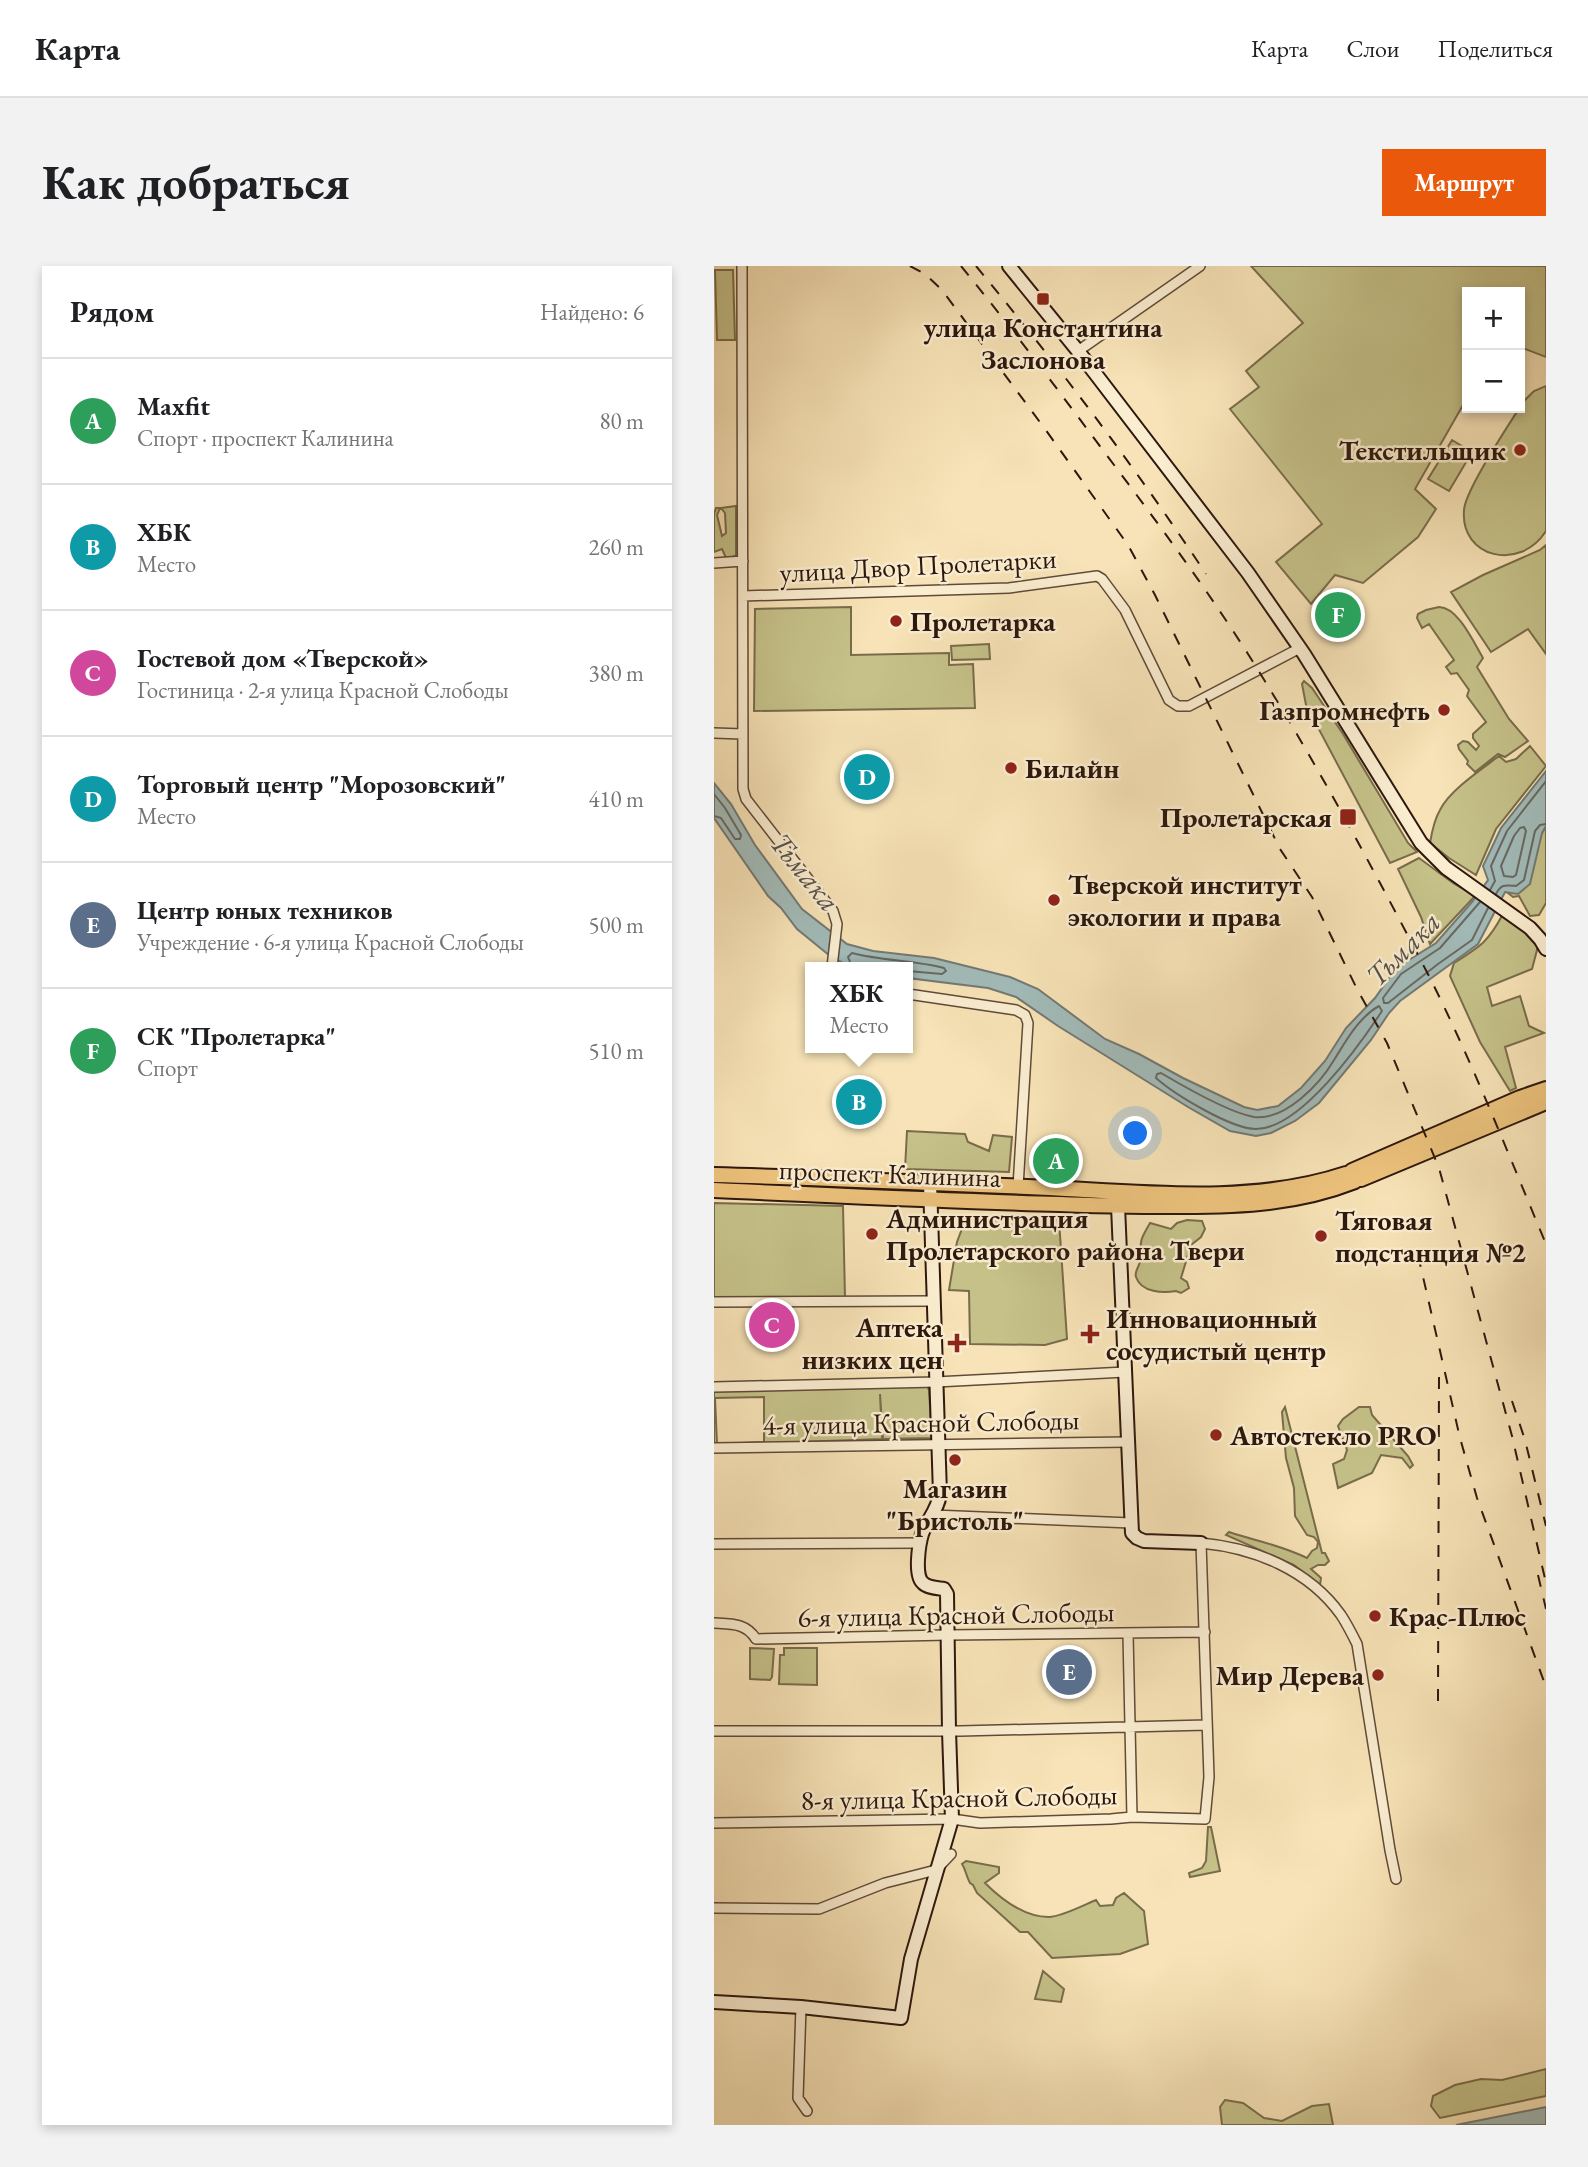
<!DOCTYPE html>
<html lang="ru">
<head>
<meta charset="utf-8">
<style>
  :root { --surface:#fff; --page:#f2f2f2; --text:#202124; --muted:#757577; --line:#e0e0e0; --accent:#ea580c }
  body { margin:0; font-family:"EB Garamond",serif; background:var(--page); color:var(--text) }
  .controls { position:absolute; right:21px; top:21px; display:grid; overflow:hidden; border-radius:0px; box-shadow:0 4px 10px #0003 }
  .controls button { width:63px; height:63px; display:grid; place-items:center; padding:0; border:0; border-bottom:2px solid var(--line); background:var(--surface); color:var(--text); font:35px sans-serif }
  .you { position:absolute; left:422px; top:868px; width:24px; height:24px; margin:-18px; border:5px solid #fff; border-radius:50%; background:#1a73e8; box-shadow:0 0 0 10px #1a73e833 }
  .badge { display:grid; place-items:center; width:46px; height:46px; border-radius:50%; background:var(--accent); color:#fff; font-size:23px; font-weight:700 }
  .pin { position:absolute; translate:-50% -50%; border:4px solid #fff; box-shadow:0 2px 7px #0006 }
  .popup { position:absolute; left:91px; top:696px; width:108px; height:91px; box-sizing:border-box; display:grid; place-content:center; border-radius:0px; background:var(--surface); filter:drop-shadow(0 2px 5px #0005); font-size:23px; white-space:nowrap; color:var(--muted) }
  .popup b { font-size:26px; color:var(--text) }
  .popup::after { content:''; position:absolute; left:50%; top:100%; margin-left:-14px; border:14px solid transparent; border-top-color:var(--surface) }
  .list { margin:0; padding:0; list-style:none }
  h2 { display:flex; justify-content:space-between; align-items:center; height:91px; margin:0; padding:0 28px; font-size:30px }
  h2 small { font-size:23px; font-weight:400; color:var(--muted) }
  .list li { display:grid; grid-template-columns:46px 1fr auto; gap:21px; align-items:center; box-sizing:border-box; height:126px; padding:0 28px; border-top:2px solid var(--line) }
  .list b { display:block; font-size:26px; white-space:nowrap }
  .list p { margin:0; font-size:23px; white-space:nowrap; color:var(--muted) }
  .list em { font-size:23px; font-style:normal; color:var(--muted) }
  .map { position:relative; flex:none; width:832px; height:1859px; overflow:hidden; border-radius:0px }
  header { display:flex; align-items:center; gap:42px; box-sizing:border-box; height:98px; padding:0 35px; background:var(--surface); border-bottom:2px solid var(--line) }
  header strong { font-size:33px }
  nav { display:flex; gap:38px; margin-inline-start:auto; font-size:24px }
  .intro { display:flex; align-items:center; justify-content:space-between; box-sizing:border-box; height:168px; padding:0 42px }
  h1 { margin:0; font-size:49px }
  .button { padding:18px 32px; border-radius:0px; background:var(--accent); color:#fff; font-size:24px; font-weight:700 }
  main { display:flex; gap:42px; padding:0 42px }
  aside { flex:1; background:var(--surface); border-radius:0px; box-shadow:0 4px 10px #0003 }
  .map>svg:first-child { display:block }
  .green { fill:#c5c189; stroke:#796c4b; stroke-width:2; fill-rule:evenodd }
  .water { fill:#a2bbb9; stroke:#737974; stroke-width:2 }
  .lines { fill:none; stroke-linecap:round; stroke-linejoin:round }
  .shore { stroke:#686963; stroke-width:2 }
  .street-casing { stroke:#604a38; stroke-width:12 }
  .secondary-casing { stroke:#2d170d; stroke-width:16 }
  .primary-casing { stroke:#2d170d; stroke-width:18 }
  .street { stroke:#faedd0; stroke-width:9 }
  .secondary { stroke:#faedd0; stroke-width:12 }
  .primary { stroke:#ecc27c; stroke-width:14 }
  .rail { stroke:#2d170d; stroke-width:2; stroke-dasharray:12 12; stroke-linecap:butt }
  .poi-dot { fill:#8f2418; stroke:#faedd0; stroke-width:2.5 }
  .labels { text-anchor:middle; stroke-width:5; stroke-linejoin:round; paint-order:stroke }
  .poi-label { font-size:28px; font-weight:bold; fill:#2d170d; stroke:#faedd0; text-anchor:start }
  .street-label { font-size:28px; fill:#2d170d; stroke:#faedd0 }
  .water-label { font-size:30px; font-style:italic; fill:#565049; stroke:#faedd0 }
</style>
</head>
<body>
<header>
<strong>Карта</strong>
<nav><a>Карта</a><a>Слои</a><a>Поделиться</a></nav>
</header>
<div class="intro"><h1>Как добраться</h1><a class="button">Маршрут</a></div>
<main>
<aside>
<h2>Рядом<small>Найдено: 6</small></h2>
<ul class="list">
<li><span class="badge" style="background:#2e9e5b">A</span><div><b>Maxfit</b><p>Спорт · проспект Калинина</p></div><em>80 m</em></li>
<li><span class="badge" style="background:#0f9aa8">B</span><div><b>ХБК</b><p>Место</p></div><em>260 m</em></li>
<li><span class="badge" style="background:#d1479c">C</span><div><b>Гостевой дом «Тверской»</b><p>Гостиница · 2-я улица Красной Слободы</p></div><em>380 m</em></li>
<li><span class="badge" style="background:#0f9aa8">D</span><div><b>Торговый центр &quot;Морозовский&quot;</b><p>Место</p></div><em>410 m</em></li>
<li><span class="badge" style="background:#5c6f8a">E</span><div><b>Центр юных техников</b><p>Учреждение · 6-я улица Красной Слободы</p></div><em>500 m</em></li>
<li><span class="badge" style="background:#2e9e5b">F</span><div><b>СК &quot;Пролетарка&quot;</b><p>Спорт</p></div><em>510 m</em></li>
</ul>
</aside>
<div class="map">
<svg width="832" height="1859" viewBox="0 0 832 1859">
  <rect width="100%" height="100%" fill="#f7e3b7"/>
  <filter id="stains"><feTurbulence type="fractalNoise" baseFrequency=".00286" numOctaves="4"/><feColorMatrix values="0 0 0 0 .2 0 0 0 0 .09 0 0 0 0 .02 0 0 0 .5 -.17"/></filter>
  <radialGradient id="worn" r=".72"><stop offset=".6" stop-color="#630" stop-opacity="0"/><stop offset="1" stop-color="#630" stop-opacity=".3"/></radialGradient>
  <path class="green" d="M537,0H832V91L806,81V26H753V132L701,223L722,243L704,271L649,317L621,309L597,338L562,296L608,258L516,143L545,121L532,105L589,57Z
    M1,4H19L21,74H3Z
    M832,120V265C806,306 746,292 750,244C751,224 797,155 810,135L820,125Z
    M738,174L758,186L735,225L714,213Z
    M22,240V289L13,294L8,283L0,286V248L2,242H6L3,249L8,270L12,267L11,247L7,242Z
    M832,279V388L814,363L777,386L737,326L769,309L826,284Z
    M137,341V389L235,387V399L259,398L261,442L40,445L41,343Z
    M725,341C744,341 760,377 769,392L763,401L795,453L814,475L791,491L784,488L761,506L753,498L754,495L745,483L744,479L749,475L754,476L762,484L765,480L759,472V468L772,456L753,430L755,424L743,407L737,408L732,401L740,394L715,358L708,362L703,352L704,348L712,344Z
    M275,378L276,393L238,394L237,380Z
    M590,415L598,422L629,468L694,577L703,586L676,597L592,439L588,418Z
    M816,480L832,500L782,563L762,609L735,592L716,577C718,565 720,554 726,544C736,524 768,503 785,490L792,496L802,493Z
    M832,560V637L825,649L816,650L805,630L799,631L794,627L817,574L828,567Z
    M705,592L739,617L761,630L716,678L707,651L684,603Z
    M789,648L823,672V684L818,703L773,721L778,740L806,730L815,760L830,767L791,781L802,822L796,825L766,776L736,710L740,697C767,680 774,676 789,648Z
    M193,865L251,868L254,876L275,885L279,869L298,871L295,906L191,903Z
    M0,937L129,940L131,1032L0,1033Z
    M252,952L345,954L353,1073L331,1079L256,1078L255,1025L235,1024L243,976Z
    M473,954L488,955L491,963L487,971L477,979L467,1012L473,1016L475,1022L467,1027L462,1025C450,1027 427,1027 422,1011C420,1005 426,1000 426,995C427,973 425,976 436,957L457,963L463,957Z
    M213,1120L215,1124L218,1172L169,1173L166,1128L168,1173L2,1179L0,1178V1123ZM50,1131V1176L3,1178L1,1132Z
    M571,1141L608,1287H611L615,1295L611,1299H604L597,1303L607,1312L606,1319L580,1299L512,1269L515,1266C542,1275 567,1279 593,1292L598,1285L603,1282L604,1276L600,1271L593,1269L581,1250L580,1222L572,1192L568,1146Z
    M645,1141H656L658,1149L694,1190L699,1199L696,1202L688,1192L667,1189L658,1207L624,1222L619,1198L630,1193L633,1184L624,1160L629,1153Z
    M36,1382L60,1383L58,1411L56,1414L36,1413Z
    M70,1382H103V1419L65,1418L66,1389H70Z
    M494,1561H497L506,1605L476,1611L475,1607L488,1602L492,1595Z
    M252,1595L285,1601V1607L271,1617C287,1633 311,1651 335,1651C347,1651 370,1639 382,1634L386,1640L399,1639L402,1632L410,1627L430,1645L434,1678L406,1688L338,1692L314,1666H306L263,1627L259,1619L256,1617C252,1610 252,1604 248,1598Z
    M329,1705L350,1723L347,1736L321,1733Z
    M832,1803V1830L726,1852L717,1840L719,1830L741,1819L767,1813L788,1814Z
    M511,1834L529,1837L550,1852L568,1855L598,1840L615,1838L619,1859H508L506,1841Z"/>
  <path class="water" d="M832,505V560L828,567L816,618L804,628L791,626L764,678L686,735L675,747L657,774L605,837L581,855L557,867L542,870L516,865L474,841L344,760L302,731L274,722L194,712V701H136L116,690L83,663L67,642L54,630L0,552V517L17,538L41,579L88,643L133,678L159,685L220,692L296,711L324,723L391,773L425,788L469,812L530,841L543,844L564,840L587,822L611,795L632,762L661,732L682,702L722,677L758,636L774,614L769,600L787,562Z
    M832,1841V1859H742Z"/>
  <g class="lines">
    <path class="shore" d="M0,528L11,542L27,569L26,573H21L7,552L0,550
      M810,561L812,565L802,609L799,611L790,610L787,600L800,570L806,562Z
      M776,624L781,615L777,600L793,565L832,515
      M782,628C787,618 791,619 802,620L810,614L821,565L826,559L832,558
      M766,636L726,682L687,708L669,732L670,737H674L724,698L758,674L774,642
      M138,701L134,691L138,687C168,695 200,694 230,702L232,705L228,708L194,705
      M665,740L668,745C645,780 586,863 542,863C517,863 460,828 442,812L443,808L447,807C469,820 517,847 540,851C571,855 606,818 620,794C632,775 645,751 665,740Z"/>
    <g class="street-casing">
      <path id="street" d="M28,0L29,523L32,533L119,645L123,658L118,701
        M364,85L486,0
        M0,297L29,295
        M29,330L295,322L383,310L388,313L411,344L455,434L464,440H475L586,382
        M0,467L29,468
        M194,728L302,744L311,749L314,757L304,921
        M0,1036L220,1035
        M0,1121L222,1116L411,1106
        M0,1182L414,1176
        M219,1249L417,1257
        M0,1278L206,1277
        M0,1357C18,1358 32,1357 42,1373L234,1369L491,1366
        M414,1368L418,1551
        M0,1465H246L493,1459
        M0,1557L238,1553L266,1557L397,1553L418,1551L491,1553L495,1511L487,1277C541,1282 595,1304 627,1349C633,1358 638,1368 643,1378L676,1584L682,1613
        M0,1642L105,1643L171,1617L222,1604L237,1588
        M87,1741L84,1832L93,1845"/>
    </g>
    <g class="secondary-casing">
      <path id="secondary" d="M295,0L364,85L534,307L590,388L707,577L732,602L816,662L826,673L832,683
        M404,940L418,1267L423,1272L430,1275L487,1277
        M0,1736L87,1741L187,1752L197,1693L238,1553L235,1465L233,1328L230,1323C224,1322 214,1322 209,1317C200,1310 205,1278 208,1268C213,1254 224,1244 226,1228L216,917"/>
    </g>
    <g class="primary-casing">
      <path id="primary" d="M638,905L806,832L832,823
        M0,909C112,912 224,917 336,922C433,927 539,939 632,908
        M647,913L832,836
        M0,924C115,929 231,935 346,938C387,940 428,940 469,940C529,940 585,937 641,915"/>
    </g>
    <use href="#street" class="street"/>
    <use href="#secondary" class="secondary"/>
    <use href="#primary" class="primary"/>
    <path class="rail" d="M196,0L211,8L228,24L331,163L414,279L441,329L566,583L598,631L643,723L673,777L725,902L798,1170L832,1317
      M247,0C297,61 344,124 391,187C441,253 490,319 534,388C601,494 660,604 717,714C760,800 795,890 832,978
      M262,0C344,99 421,201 492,308
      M704,989L746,1172L763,1232L832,1421
      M798,1135L811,1174L832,1260
      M824,1309L832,1343
      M724,1435L725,1110"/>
  </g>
  <g class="poi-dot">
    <rect x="322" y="26" width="14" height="14" rx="3.5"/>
    <circle cx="806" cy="184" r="7"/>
    <circle cx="182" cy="355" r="7"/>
    <circle cx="730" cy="444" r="7"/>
    <circle cx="297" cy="502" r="7"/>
    <rect x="625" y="542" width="18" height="18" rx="3.5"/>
    <circle cx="340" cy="634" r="7"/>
    <circle cx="158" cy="968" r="7"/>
    <circle cx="607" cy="970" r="7"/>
    <path d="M372.5 1057.5h7v7h7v7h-7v7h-7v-7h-7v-7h7z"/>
    <path d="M239.5 1066.5h7v7h7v7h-7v7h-7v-7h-7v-7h7z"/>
    <circle cx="502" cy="1169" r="7"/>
    <circle cx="241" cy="1194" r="7"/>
    <circle cx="661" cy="1350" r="7"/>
    <circle cx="664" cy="1409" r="7"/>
  </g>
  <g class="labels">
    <g class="poi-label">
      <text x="329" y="71" text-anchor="middle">улица Константина<tspan x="329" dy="32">Заслонова</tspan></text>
      <text x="792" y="194" text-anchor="end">Текстильщик</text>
      <text x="196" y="365">Пролетарка</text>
      <text x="716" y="454" text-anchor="end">Газпромнефть</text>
      <text x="311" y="512">Билайн</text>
      <text x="618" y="561" text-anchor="end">Пролетарская</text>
      <text x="354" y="628">Тверской институт<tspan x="354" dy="32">экологии и права</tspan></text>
      <text x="172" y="962">Администрация<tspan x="172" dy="32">Пролетарского района Твери</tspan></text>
      <text x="621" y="964">Тяговая<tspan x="621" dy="32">подстанция №2</tspan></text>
      <text x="392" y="1062">Инновационный<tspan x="392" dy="32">сосудистый центр</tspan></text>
      <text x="229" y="1071" text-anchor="end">Аптека<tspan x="229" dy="32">низких цен</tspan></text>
      <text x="516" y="1179">Автостекло PRO</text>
      <text x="241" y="1232" text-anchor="middle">Магазин<tspan x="241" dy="32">"Бристоль"</tspan></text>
      <text x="675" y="1360">Крас-Плюс</text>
      <text x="650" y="1419" text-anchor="end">Мир Дерева</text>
    </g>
    <g class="street-label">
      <text transform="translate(204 299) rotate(-3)" y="10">улица Двор Пролетарки</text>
      <text transform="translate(176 907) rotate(2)" y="10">проспект Калинина</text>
      <text transform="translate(207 1156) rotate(-1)" y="10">4-я улица Красной Слободы</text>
      <text transform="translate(242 1348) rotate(-1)" y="10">6-я улица Красной Слободы</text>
      <text transform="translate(245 1531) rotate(-1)" y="10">8-я улица Красной Слободы</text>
    </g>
    <g class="water-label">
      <text transform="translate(91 606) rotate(51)" y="10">Тьмака</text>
      <text transform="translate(689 683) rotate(-45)" y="10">Тьмака</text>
    </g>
  </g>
  <rect width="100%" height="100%" filter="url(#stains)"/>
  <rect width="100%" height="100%" fill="url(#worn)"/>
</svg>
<div class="controls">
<button>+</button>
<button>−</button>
</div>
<div class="you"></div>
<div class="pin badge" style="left:342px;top:895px;background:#2e9e5b">A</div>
<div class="pin badge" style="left:145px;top:836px;background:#0f9aa8">B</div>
<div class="popup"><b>ХБК</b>Место</div>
<div class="pin badge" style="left:58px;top:1059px;background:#d1479c">C</div>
<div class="pin badge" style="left:153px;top:511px;background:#0f9aa8">D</div>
<div class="pin badge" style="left:355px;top:1406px;background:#5c6f8a">E</div>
<div class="pin badge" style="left:624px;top:349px;background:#2e9e5b">F</div>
</div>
</main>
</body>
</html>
